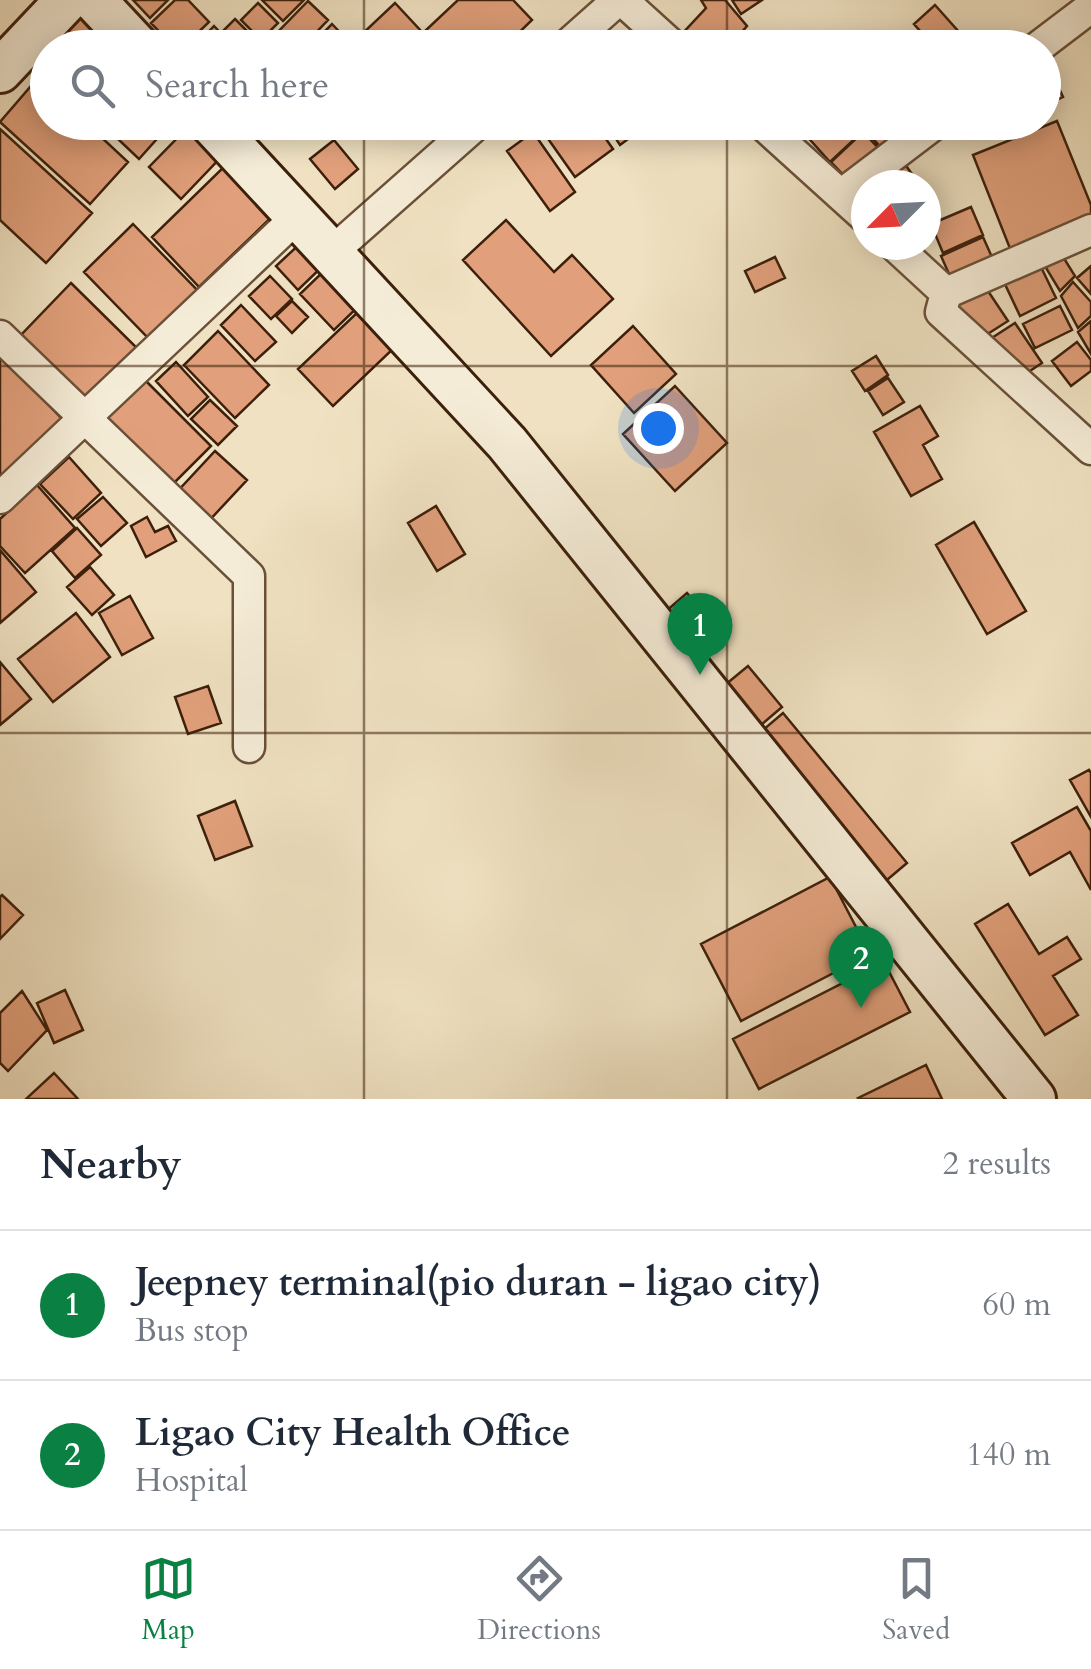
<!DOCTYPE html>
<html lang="en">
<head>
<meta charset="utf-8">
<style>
  :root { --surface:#fff; --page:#f2f2f3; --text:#1f2937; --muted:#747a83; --line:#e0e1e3; --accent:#0b8043 }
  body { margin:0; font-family:Cardo,serif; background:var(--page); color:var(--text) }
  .compass { position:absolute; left:851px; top:170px; width:90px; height:90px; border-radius:50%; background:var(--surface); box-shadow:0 5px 25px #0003; rotate:246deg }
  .you { position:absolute; left:658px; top:428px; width:35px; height:35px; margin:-25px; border:8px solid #fff; border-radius:50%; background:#1a73e8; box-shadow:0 0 0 15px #1a73e833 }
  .badge { display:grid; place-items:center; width:65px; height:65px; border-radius:50%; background:var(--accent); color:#fff; font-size:32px; font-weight:700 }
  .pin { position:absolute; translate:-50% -82px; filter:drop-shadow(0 2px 5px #0008) }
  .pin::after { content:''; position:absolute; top:52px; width:35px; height:30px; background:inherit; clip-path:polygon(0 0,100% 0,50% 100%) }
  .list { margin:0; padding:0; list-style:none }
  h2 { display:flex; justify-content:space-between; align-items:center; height:130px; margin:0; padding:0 40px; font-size:42px }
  h2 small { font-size:32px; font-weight:400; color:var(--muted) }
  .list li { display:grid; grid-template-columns:65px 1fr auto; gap:30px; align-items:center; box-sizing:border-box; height:150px; padding:0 40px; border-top:2px solid var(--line) }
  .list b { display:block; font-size:38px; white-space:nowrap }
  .list p { margin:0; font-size:32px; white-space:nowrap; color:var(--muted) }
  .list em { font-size:32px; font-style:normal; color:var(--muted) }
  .icon { flex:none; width:55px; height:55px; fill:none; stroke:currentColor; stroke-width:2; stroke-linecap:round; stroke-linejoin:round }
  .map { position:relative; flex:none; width:1091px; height:1099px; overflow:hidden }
  .search { position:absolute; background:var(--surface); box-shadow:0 5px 25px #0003; left:30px; right:30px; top:30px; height:110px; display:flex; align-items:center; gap:25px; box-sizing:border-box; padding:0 35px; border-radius:55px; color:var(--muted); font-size:38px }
  .sheet { height:430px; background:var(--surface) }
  nav { display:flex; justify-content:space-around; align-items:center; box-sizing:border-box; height:140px; border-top:2px solid var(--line); background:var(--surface); font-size:28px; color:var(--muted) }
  nav a { display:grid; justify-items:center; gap:5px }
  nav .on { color:var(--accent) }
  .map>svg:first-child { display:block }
  .building { fill:#e1a07b; stroke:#3d200b; stroke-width:2.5 }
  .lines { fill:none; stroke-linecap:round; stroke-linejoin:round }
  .street-casing { stroke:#6a5038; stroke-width:35 }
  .secondary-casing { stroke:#3d200b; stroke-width:48 }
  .street { stroke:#f5ecd7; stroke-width:30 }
  .secondary { stroke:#f5ecd7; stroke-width:42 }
  .grid { fill:none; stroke:#3d200b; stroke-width:2.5; stroke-opacity:0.55 }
</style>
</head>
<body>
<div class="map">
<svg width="1091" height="1099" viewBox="0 0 1091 1099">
  <rect width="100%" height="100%" fill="#efe1c1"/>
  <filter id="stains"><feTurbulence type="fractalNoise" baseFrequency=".002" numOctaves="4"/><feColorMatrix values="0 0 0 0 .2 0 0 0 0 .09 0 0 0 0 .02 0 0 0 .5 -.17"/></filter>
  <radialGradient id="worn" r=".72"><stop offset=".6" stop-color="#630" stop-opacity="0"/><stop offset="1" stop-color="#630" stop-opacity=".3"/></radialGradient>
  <path class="building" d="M133,0H168L150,18Z
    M175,0H188L209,22L182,48H175L151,23Z
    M262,0H304L283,21Z
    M458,0H513L532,20L503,48H372L361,35L395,3L423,33Z
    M701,0H725L747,26L728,48H694L681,35L706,8Z
    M732,0H762L741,14Z
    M308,1L328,20L301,48H277L270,40Z
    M258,3L278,23L261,40L241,20Z
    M935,5L967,41L960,48H935L914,24Z
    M83,14L120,48H53Z
    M235,19L262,46L260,48H240L223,31Z
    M332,24L349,42L343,48H308Z
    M214,26L235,48H193Z
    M1044,56L1063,97L1044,106Z
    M37,79L48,88V122H85L128,162L90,204L0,122Z
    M1057,121L1091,205V224L1013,256L973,155Z
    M100,122H172L139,159Z
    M544,122H594L613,149L575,177L539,126Z
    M605,122H651L620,145Z
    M815,122H851L861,133L830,162L804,133Z
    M858,122H905L910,129L885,152Z
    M192,123L224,154L181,199L149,167Z
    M0,129L92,213L46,263L0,220Z
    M533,132L575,192L550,211L507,151Z
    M863,132L885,155L853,185L831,162Z
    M334,140L358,169L335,189L310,159Z
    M232,159L280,209L199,287L152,237Z
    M904,163L920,185H876Z
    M971,207L983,235L943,253L931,224Z
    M506,220L554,272L572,255L613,299L551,356L463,260Z
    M133,224L201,294L152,342L84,272Z
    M983,237L995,264L953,283L941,256Z
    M304,240L326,263L298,290L276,266Z
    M1060,252L1075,276L1060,291L1043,263Z
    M775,257L785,278L755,292L745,271Z
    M1039,263L1056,298L1020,316L1003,280Z
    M1091,266V294L1077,278Z
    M328,267L362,303L334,330L300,294Z
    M270,276L292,299L271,319L249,296Z
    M1073,282L1091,302V316L1078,328L1061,296Z
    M71,283L143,354L92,406L21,335Z
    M984,285L1008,321L975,342L952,306Z
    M292,301L308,317L292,333L276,316Z
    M241,305L276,342L255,361L221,325Z
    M1060,306L1072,330L1035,348L1023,324Z
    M360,310L395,347L333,406L298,369Z
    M1091,321V354L1078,332Z
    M1015,323L1042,363L1015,381L981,345Z
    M633,326L676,374L634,413L591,365Z
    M218,331L269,385L235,418L184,365Z
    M1077,342L1091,360V371L1071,386L1052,361Z
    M0,353L62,419L0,478Z
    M876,356L888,375L865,391L852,371Z
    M176,362L208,397L188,416L156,381Z
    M140,375L211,446L169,488L98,418Z
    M888,378L904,402L883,415L868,391Z
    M675,386L727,443L675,491L623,434Z
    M210,400L237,426L218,445L191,419Z
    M920,406L938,436L923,445L942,479L911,496L874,432Z
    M215,451L247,480L206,524L175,494Z
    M69,457L101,493L73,519L40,484Z
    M37,485L75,528L25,573L0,546V519Z
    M103,497L127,523L101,546L77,519Z
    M436,506L465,554L437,571L408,523Z
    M147,517L155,532L168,526L176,541L146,557L131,526Z
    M974,522L1026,611L987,634L936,545Z
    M77,528L101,555L75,578L52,551Z
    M0,550L36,592L0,623Z
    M90,567L114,595L92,615L67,587Z
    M687,593L723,636L700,655L664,613Z
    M130,596L153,638L122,655L99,613Z
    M76,613L110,657L53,702L18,659Z
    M0,662L31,699L0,725Z
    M748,666L782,707L754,731L719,690Z
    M208,686L221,723L188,734L175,697Z
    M783,713L907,863L881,885L757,735Z
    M1089,770L1091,773V817L1070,780Z
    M235,801L252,846L215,860L198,816Z
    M1077,807L1091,831V890L1070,852L1030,875L1012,843Z
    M830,877L870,954L741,1021L701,944Z
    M2,895L23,915L0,939V897Z
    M1008,904L1039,954L1067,937L1081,959L1053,976L1078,1015L1045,1035L975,924Z
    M884,962L910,1012L759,1089L733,1039Z
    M65,990L83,1030L54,1043L37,1003Z
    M22,991L47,1030L8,1071L0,1063V1013Z
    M926,1065L942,1099H859L858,1098Z
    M54,1073L78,1099H26Z"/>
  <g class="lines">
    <g class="street-casing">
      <path id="street" d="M622,0L675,48
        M564,48L618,0
        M1037,48L1091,7
        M760,122L866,218
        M841,195L937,122
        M894,245L946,293
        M332,252L479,122
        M946,293L941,312L1091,449
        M946,293L1091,230
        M0,336L249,576V747
        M0,498L298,216"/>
    </g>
    <g class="secondary-casing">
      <path id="secondary" d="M94,0L139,48
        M0,71L67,0
        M210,122L507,443L1034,1099"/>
    </g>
    <use href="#street" class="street"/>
    <use href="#secondary" class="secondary"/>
  </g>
  <path class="grid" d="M364,0V48M727,0V48M364,122V1099M727,122V1099M0,366H1091M0,733H1091"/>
  <rect width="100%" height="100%" filter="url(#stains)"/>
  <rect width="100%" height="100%" fill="url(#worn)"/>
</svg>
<svg class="compass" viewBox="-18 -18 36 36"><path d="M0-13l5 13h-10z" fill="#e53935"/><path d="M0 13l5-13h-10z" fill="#747a83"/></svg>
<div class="you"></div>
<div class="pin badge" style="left:700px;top:675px">1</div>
<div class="pin badge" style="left:861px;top:1008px">2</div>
<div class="search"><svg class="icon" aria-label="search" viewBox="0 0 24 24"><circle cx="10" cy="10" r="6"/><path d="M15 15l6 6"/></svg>Search here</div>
</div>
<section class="sheet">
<h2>Nearby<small>2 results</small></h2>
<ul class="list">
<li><span class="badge">1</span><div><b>Jeepney terminal(pio duran - ligao city)</b><p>Bus stop</p></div><em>60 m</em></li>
<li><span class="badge">2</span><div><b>Ligao City Health Office</b><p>Hospital</p></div><em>140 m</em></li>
</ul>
</section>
<nav>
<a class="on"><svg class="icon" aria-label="map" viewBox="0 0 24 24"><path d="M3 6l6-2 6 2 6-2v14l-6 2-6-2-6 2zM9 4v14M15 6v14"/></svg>Map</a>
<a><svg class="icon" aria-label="directions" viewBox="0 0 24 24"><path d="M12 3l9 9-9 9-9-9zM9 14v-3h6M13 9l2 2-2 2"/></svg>Directions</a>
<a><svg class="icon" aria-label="saved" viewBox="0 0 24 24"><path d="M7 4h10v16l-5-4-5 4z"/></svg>Saved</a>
</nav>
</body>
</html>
